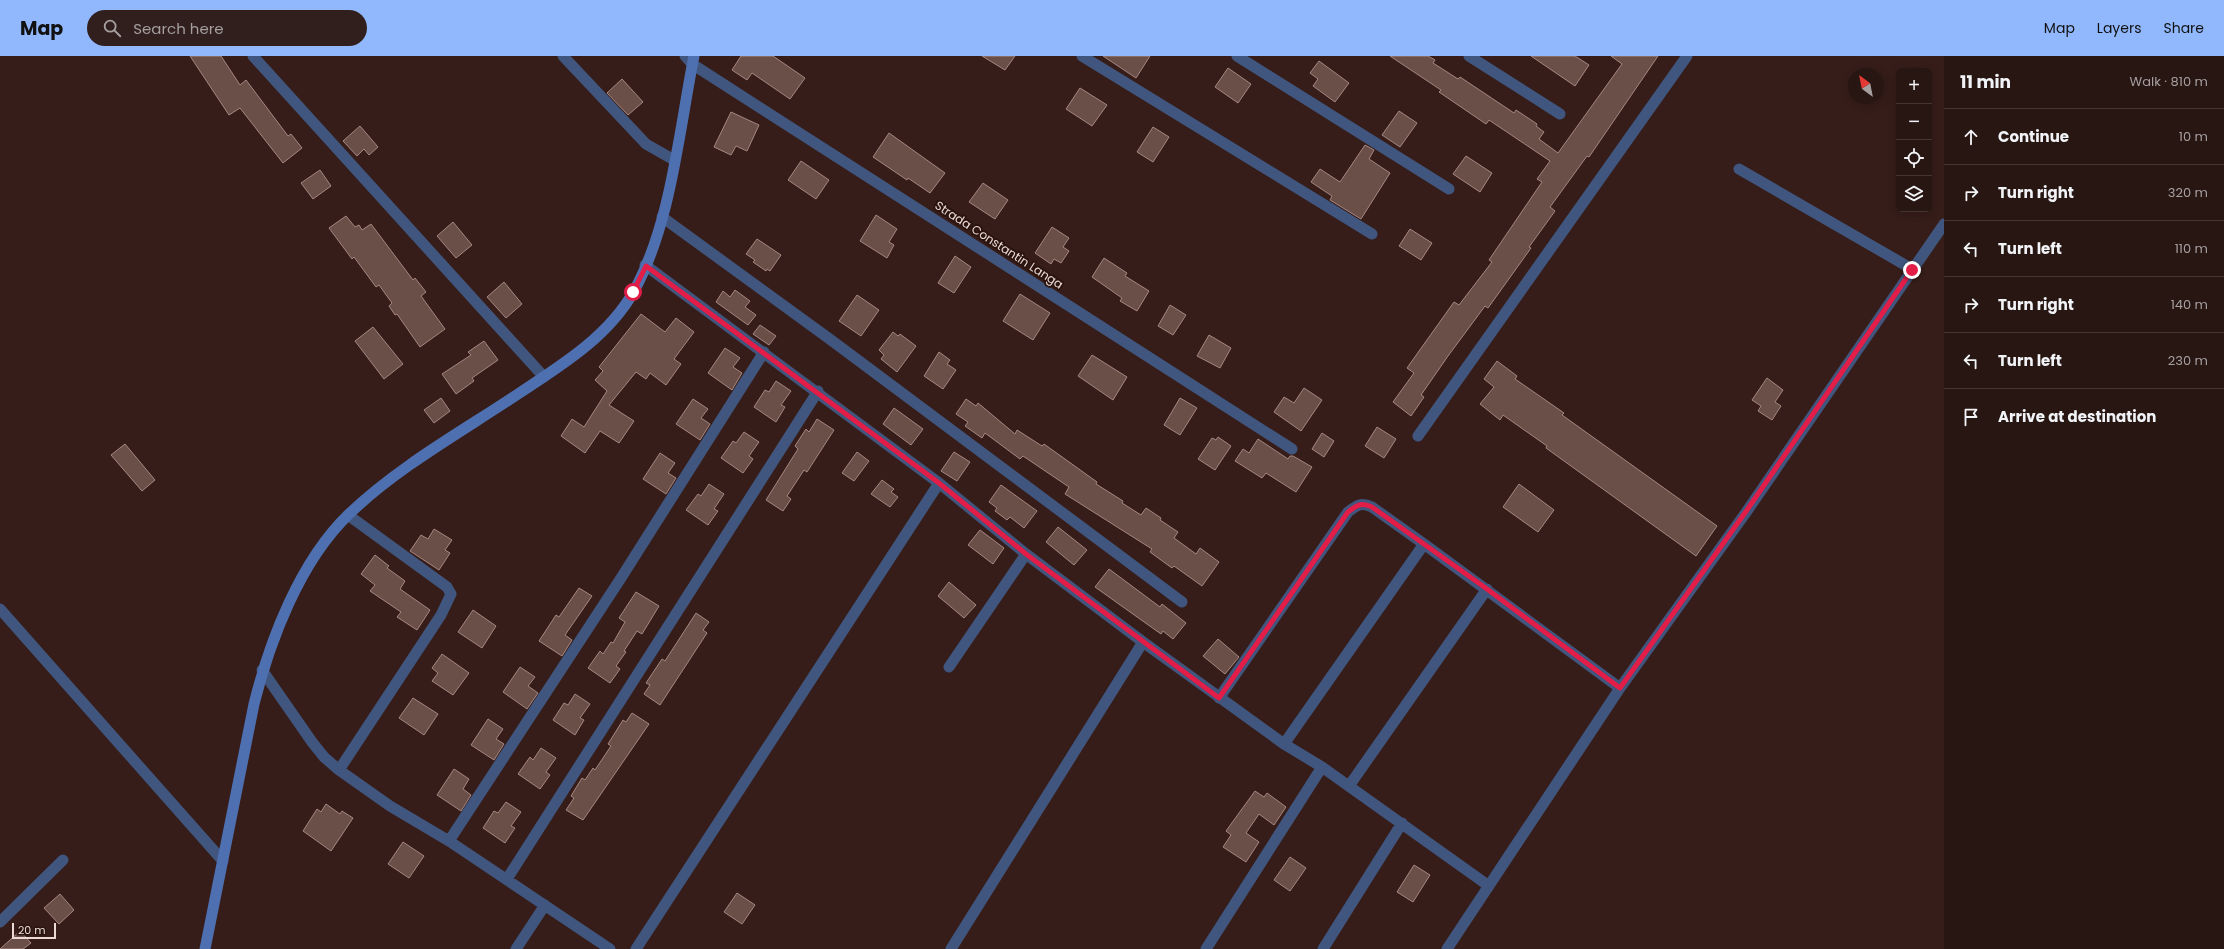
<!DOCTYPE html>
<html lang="en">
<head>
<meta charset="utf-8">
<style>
  :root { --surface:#281613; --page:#301f1c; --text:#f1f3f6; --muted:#a59fa0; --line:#443533; --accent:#91b8fd }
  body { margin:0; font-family:Poppins,sans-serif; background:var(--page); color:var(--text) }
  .controls { position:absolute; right:12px; top:12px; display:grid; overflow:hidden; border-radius:6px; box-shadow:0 2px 10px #0003 }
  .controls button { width:36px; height:36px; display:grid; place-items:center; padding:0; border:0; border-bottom:1px solid var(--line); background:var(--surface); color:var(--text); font:20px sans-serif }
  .compass { position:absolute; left:1848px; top:12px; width:36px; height:36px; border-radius:50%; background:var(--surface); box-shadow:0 2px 10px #0003; rotate:328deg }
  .scale { position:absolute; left:12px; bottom:10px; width:44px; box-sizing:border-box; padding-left:4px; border:2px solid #ead9d5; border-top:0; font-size:11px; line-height:14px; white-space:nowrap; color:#ead9d5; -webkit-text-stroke:3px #2b140f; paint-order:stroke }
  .stop { position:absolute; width:12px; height:12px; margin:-9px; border:3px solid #e11d48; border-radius:50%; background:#fff }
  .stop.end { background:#e11d48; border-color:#fff; box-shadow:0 1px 4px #0008 }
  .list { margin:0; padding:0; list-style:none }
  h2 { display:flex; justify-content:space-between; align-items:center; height:52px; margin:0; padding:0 16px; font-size:17px }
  h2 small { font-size:13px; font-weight:400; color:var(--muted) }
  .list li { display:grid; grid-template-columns:26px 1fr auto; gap:12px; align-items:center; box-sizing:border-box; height:56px; padding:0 16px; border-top:1px solid var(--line) }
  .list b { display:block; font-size:15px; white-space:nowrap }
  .list em { font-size:13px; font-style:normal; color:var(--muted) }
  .icon { flex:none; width:22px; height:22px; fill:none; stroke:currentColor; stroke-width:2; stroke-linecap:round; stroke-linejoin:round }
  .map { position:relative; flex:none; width:1944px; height:893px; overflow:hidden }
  header { display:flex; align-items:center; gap:24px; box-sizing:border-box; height:56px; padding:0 20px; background:var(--accent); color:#111 }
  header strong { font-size:19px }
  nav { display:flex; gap:22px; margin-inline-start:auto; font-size:14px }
  .search { width:280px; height:36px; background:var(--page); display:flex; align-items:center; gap:10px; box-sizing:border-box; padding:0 14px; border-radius:22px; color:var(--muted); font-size:15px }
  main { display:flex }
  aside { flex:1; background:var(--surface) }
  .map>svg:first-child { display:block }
  .building { fill:#6a4e48; stroke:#a68781 }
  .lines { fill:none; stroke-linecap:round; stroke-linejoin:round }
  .minor { stroke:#40567e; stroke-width:11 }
  .secondary { stroke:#4e70b0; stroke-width:11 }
  .route { stroke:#e11d48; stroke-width:5 }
  .labels { text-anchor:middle; stroke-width:4; stroke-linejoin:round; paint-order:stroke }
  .street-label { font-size:12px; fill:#ead9d5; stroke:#2b140f }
</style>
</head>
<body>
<header>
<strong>Map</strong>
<div class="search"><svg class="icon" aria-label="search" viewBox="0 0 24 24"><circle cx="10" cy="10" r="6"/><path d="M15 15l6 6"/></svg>Search here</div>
<nav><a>Map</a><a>Layers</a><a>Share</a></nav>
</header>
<main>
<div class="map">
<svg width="1944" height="893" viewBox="0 0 1944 893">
  <rect width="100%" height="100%" fill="#361d19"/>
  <path class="building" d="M190,0H221L240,29L246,24L288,80L291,78L302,92L283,107L240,52L229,59Z
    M741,0H773L805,22L790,43L752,17L747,24L732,14Z
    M982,0H1015L1005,14Z
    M1103,0H1150L1136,22Z
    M1390,0H1428L1435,4L1433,7L1458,23L1460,21L1514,57L1516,54L1537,68L1536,70L1544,76L1539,83L1558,97L1622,8L1611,0H1658L1589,101L1587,100L1550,151L1555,155L1529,191L1531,192L1488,252L1485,250L1448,300L1421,339L1424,341L1411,360L1393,346L1414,317L1407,312L1454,246L1459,249L1492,206L1489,204L1542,126L1537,123L1550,105L1489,64L1486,68L1439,36L1441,34Z
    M1531,0H1575L1589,9L1575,30Z
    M1319,5L1349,27L1335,46L1313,30L1318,23L1310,17Z
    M1228,12L1251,28L1238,47L1215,31Z
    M622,23L643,46L628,59L607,37Z
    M1080,32L1107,49L1092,70L1066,53Z
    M1399,55L1417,67L1400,91L1382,79Z
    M731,56L759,69L747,95L736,90L731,99L714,91Z
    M360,70L378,91L369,99L364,93L357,100L343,85Z
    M1153,71L1169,81L1153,106L1137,96Z
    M889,77L945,117L930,137L908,122L907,124L873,101Z
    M1365,89L1374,94L1369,103L1390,117L1361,163L1330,144L1332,140L1311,126L1320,113L1340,126Z
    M1466,100L1492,117L1480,136L1453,118Z
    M801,105L829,124L816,143L788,124Z
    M320,114L331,130L313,143L301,127Z
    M983,127L1008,144L995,163L969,146Z
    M876,159L897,173L889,186L894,189L887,202L860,185Z
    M346,160L355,171L359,169L362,174L371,168L413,224L415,222L426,236L421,240L445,273L420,291L397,258L395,259L389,250L392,247L379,229L376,231L354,201L352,203L329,172Z
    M453,166L472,189L456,202L437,180Z
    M1052,171L1069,182L1063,191L1069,195L1061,207L1054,203L1051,208L1035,197Z
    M1410,173L1432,187L1421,204L1399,190Z
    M757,183L781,199L770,215L767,213L766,215L753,206L755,204L746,198Z
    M955,200L971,211L954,237L938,227Z
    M1104,202L1127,217L1125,220L1149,235L1137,255L1120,245L1122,242L1092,221Z
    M504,226L522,248L506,262L487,241Z
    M735,234L750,245L745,251L756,259L748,269L716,246L723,235L730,241Z
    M1020,238L1050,257L1033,284L1003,265Z
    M857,239L879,254L861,280L839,265Z
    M1170,249L1186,259L1173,279L1158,270Z
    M641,258L665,276L676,262L694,276L674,303L681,308L666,329L650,317L646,323L636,316L609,349L634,365L619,387L600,375L585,397L561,380L572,363L584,371L607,335L595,324L603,315L599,311Z
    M760,269L776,280L769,289L753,278Z
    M373,271L403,308L384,323L355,285Z
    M893,276L898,280L900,278L916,290L897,316L881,303L884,299L879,294Z
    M1209,279L1231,292L1220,312L1197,300Z
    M484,285L498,304L472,322L474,325L456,338L442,318L471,299L468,296Z
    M725,292L740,302L733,311L742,317L732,334L708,317Z
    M939,296L950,304L947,308L956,314L943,333L924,320Z
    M1092,299L1127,321L1113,344L1078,320Z
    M1497,305L1517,320L1515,323L1564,357L1562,359L1717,470L1696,500L1546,392L1547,390L1503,359L1500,364L1480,348L1494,331L1484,323Z
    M1767,322L1783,334L1775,346L1781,350L1772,364L1758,355L1761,350L1752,344Z
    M776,325L791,335L781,349L785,351L776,366L754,351L765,334L769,336Z
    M1304,332L1322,344L1301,375L1274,356L1284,341L1294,347Z
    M441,342L450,355L434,367L424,354Z
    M1180,342L1197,352L1180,379L1164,369Z
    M693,343L708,353L701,362L710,368L700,384L676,368Z
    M966,343L976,350L978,347L1015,378L1017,374L1042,390L1044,388L1097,426L1096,428L1123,445L1122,447L1141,459L1146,452L1161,462L1160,464L1178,476L1174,482L1196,498L1200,492L1219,506L1202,530L1174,510L1172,512L1150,496L1152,493L1065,438L1069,431L1023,400L1020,403L985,377L982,382L965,370L968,366L956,358Z
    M894,352L923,373L911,389L883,368Z
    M817,363L834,374L807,416L804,414L787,440L791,443L783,455L766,444L798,393L795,390L806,373L809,376Z
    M1377,371L1396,383L1384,402L1365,390Z
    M744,376L759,386L749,400L753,403L743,417L721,402L733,385L736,387Z
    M1322,377L1334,385L1324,401L1312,393Z
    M1218,381L1231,390L1215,414L1198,403L1212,382L1216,384Z
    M1258,383L1288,403L1290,400H1293L1312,411L1296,436L1266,417L1262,422L1235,405L1243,393L1249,397Z
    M125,388L155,424L142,435L111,399Z
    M857,396L869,405L854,425L842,417Z
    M954,396L970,406L957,425L941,415Z
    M660,397L675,407L668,417L676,422L666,438L643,423Z
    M882,424L894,433L891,436L898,441L890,451L871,438Z
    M709,428L724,438L714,453L718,455L708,469L686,454L698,438L701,440Z
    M1519,428L1554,454L1538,476L1503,451Z
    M1001,429L1037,455L1024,472L1010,461L1007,464L995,455L997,452L989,446Z
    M1058,471L1087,494L1074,509L1046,486Z
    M434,473L452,484L445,494L450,497L439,514L410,495L421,479L428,483Z
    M980,474L1004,492L993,508L968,489Z
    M375,499L389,510L387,512L405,525L400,533L430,554L417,574L397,561L401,556L370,535L375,529L361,518Z
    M1109,513L1160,551L1162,548L1186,567L1173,583L1163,575L1161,578L1095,531Z
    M949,526L976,549L964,562L938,540Z
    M579,532L592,540L565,579L572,584L562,600L539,585L556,559L559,561Z
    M636,536L659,550L642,578L637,575L624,595L626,596L616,610L620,613L610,627L588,612L600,595L603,598L611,586L613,587L625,566L619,562Z
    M473,554L496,570L482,592L458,576Z
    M696,557L709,566L703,574L707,577L660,649L644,638L650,629L646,627L662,603L665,605Z
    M1218,583L1239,601L1225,618L1203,600Z
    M442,598L469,617L453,639L432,625L438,617L432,612Z
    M520,611L535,621L528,630L538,637L527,653L503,636Z
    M575,638L590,648L580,662L584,664L575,679L553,664L564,647L568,649Z
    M413,642L438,658L424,679L399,662Z
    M632,657L649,668L583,764L566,754L574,742L571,740L582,722L585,724L593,712L595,714L611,690L608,688L623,664L626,666Z
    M488,663L503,673L496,683L504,688L494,704L471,689Z
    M541,692L556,702L546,716L550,719L540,733L518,718L530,701L533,704Z
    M454,713L469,723L463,733L471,739L461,755L437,739Z
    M1255,735L1264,741L1267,737L1286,751L1274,769L1259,758L1246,777L1259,786L1246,806L1223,791L1231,779L1226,775Z
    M506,746L521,756L511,770L515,772L505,787L483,772L494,755L498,757Z
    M326,748L340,758L342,755L353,762L331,795L303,775L317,753L321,756Z
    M403,786L424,800L409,822L388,808Z
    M1290,801L1306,812L1290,835L1274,824Z
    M1414,809L1430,819L1413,846L1397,836Z
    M737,837L755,849L742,868L724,856Z
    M60,838L74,854L59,868L44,852Z
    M20,875L31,887L23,893H0Z"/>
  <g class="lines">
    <path class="minor" d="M253,0L544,321
      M563,0L646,88L674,104
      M685,0L692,8L1292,393
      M1082,0L1372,178
      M1237,0L1449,133
      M1469,0L1560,58
      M1739,113L1912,213
      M662,161L831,284L1182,546
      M645,209L939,427L1026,498L1143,586L1284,688L1322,711L1489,830
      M1418,380L1687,0
      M1424,488L1620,632
      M0,553L223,805
      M949,611L1026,498
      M262,614L312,686L324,701L339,714L390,750L449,785L610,893
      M1219,642L1348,456C1357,449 1361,446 1372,451L1424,488L1284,688
      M339,714L441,559L451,538L447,531L348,459
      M1349,730L1487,533
      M449,785L621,522L764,296
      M507,823L818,335
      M0,866L63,804
      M516,893L545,849
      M636,893L939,427
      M951,893L1143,586
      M1206,893L1322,711
      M1323,893L1402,767
      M1447,893L1620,632L1747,455L1944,168"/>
    <path class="secondary" d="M205,893L254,648C270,584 300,505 349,458C399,410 463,375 521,336C562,309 609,280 634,235C671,168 679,75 694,0"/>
  </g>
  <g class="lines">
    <path class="route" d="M633,236L646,210L939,427L1026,498L1219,642L1348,456C1357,449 1361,446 1372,451L1487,533L1620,632L1747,454L1912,214"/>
  </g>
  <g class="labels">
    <g class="street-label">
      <text transform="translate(999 189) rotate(33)" y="4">Strada Constantin Langa</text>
    </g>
  </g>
</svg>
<div class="controls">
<button>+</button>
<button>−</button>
<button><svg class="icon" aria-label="locate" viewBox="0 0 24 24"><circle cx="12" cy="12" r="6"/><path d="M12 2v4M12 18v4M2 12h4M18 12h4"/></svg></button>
<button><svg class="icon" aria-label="layers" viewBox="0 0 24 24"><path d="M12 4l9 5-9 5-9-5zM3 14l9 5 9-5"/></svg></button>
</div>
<svg class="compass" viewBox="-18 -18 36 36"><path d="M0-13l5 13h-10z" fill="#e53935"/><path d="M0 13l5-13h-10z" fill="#a59fa0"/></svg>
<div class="scale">20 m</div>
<div class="stop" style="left:633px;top:236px"></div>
<div class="stop end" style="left:1912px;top:214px"></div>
</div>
<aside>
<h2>11 min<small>Walk · 810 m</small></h2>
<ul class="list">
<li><svg class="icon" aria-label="ahead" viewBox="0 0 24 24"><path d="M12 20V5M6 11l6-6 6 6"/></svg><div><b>Continue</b></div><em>10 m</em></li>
<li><svg class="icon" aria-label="right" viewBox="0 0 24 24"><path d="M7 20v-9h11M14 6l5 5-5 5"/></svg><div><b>Turn right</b></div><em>320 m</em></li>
<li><svg class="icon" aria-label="left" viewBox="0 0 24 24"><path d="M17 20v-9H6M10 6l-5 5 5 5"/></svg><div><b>Turn left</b></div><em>110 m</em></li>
<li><svg class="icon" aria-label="right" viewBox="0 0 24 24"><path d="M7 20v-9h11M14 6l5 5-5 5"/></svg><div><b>Turn right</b></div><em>140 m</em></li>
<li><svg class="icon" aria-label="left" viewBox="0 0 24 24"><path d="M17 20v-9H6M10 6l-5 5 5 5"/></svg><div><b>Turn left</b></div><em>230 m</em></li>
<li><svg class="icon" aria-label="arrive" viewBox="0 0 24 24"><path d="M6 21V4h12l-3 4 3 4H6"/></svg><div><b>Arrive at destination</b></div></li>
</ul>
</aside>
</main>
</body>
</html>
